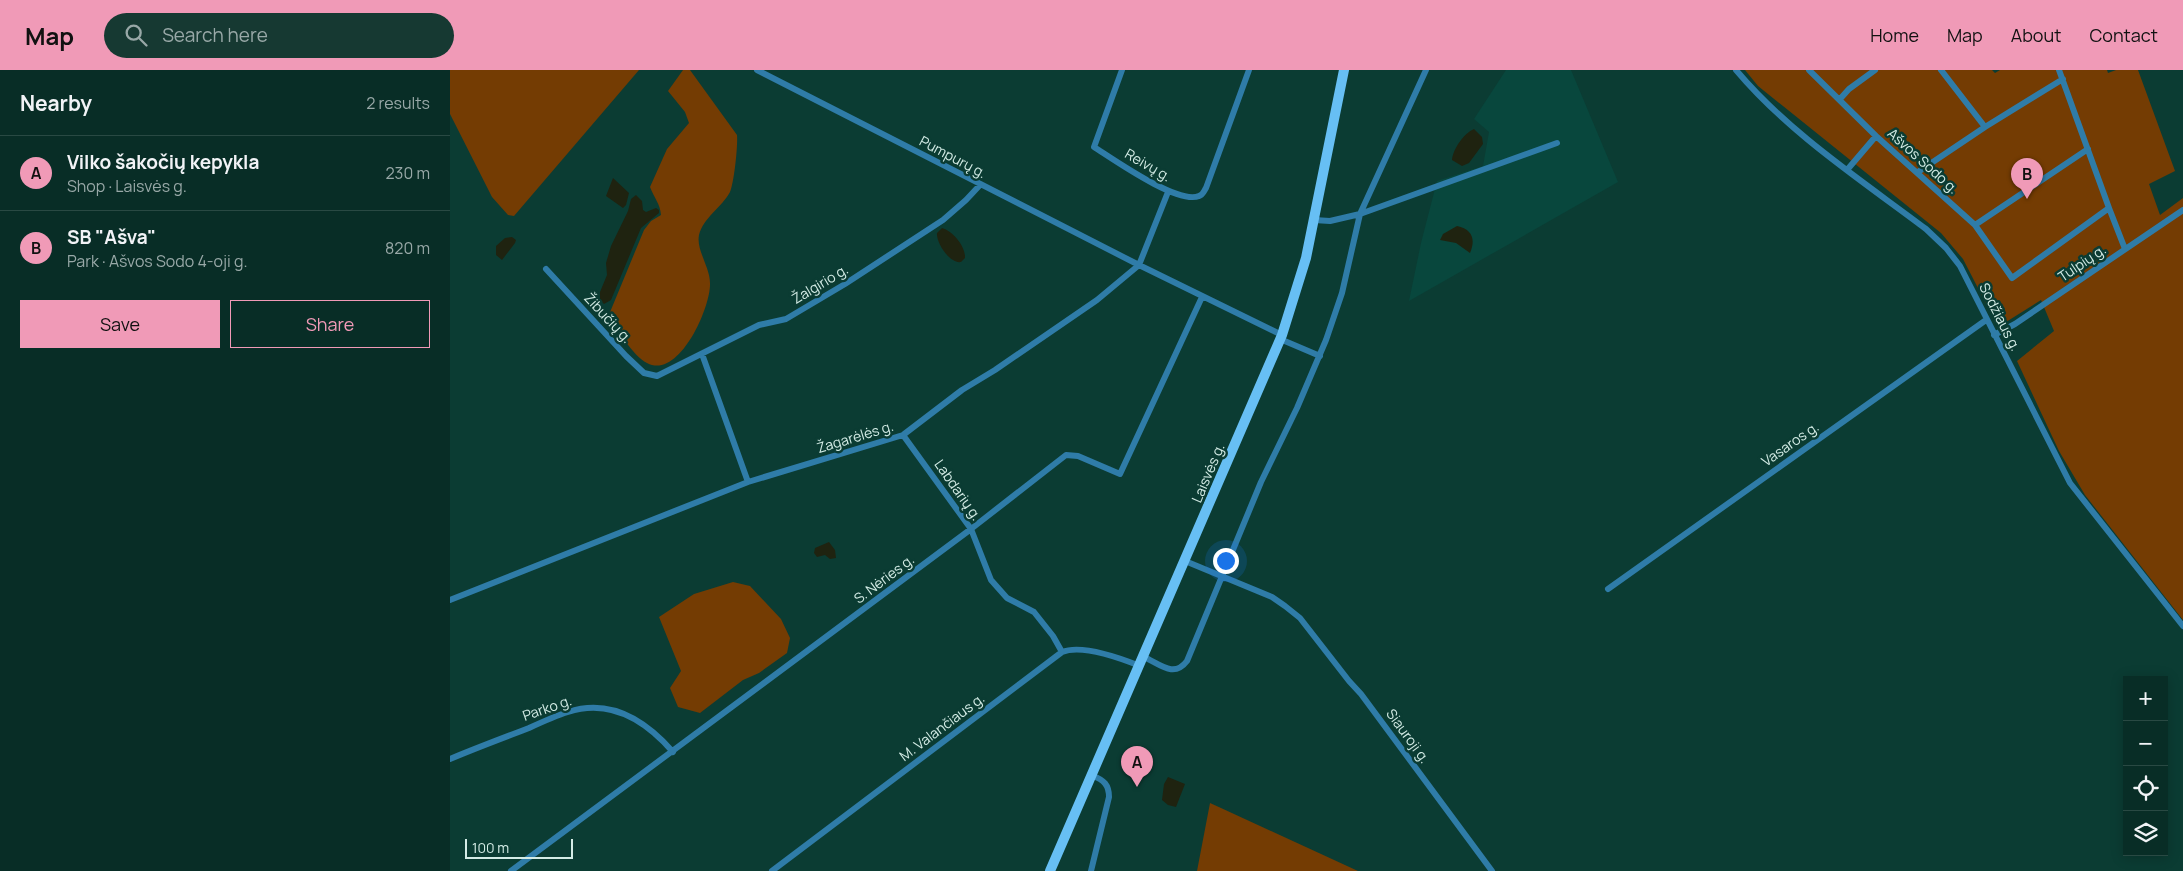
<!DOCTYPE html>
<html lang="en">
<head>
<meta charset="utf-8">
<style>
  :root { --surface:#082d26; --page:#163932; --text:#f1f3f6; --muted:#98a8a7; --line:#294943; --accent:#f09ab7 }
  body { margin:0; font-family:Manrope,sans-serif; background:var(--page); color:var(--text) }
  .controls { position:absolute; right:15px; bottom:15px; display:grid; overflow:hidden; border-radius:0px; box-shadow:0 2px 12px #0003 }
  .controls button { width:45px; height:45px; display:grid; place-items:center; padding:0; border:0; border-bottom:1px solid var(--line); background:var(--surface); color:var(--text); font:25px sans-serif }
  .scale { position:absolute; left:15px; bottom:12px; width:108px; box-sizing:border-box; padding-left:5px; border:2px solid #d4ece6; border-top:0; font-size:14px; line-height:18px; white-space:nowrap; color:#d4ece6; -webkit-text-stroke:4px #0b3c33; paint-order:stroke }
  .you { position:absolute; left:775px; top:490px; width:18px; height:18px; margin:-12px; border:4px solid #fff; border-radius:50%; background:#1a73e8; box-shadow:0 0 0 8px #1a73e833 }
  .badge { display:grid; place-items:center; width:32px; height:32px; border-radius:50%; background:var(--accent); color:#111; font-size:16px; font-weight:700 }
  .pin { position:absolute; translate:-50% -41px; filter:drop-shadow(0 1px 2px #0008) }
  .pin::after { content:''; position:absolute; top:26px; width:18px; height:15px; background:inherit; clip-path:polygon(0 0,100% 0,50% 100%) }
  .list { margin:0; padding:0; list-style:none }
  h2 { display:flex; justify-content:space-between; align-items:center; height:65px; margin:0; padding:0 20px; font-size:21px }
  h2 small { font-size:16px; font-weight:400; color:var(--muted) }
  .list li { display:grid; grid-template-columns:32px 1fr auto; gap:15px; align-items:center; box-sizing:border-box; height:75px; padding:0 20px; border-top:1px solid var(--line) }
  .list b { display:block; font-size:19px; white-space:nowrap }
  .list p { margin:0; font-size:16px; white-space:nowrap; color:var(--muted) }
  .list em { font-size:16px; font-style:normal; color:var(--muted) }
  .actions { display:flex; gap:10px; padding:15px 20px }
  .actions a { flex:1; padding:11px 0; border:1px solid var(--accent); border-radius:0px; text-align:center; font-size:18px; color:var(--accent) }
  .actions .main { background:var(--accent); color:#111 }
  .icon { flex:none; width:28px; height:28px; fill:none; stroke:currentColor; stroke-width:2; stroke-linecap:round; stroke-linejoin:round }
  .map { position:relative; flex:none; width:1733px; height:801px; overflow:hidden }
  header { display:flex; align-items:center; gap:30px; box-sizing:border-box; height:70px; padding:0 25px; background:var(--accent); color:#111 }
  header strong { font-size:24px }
  nav { display:flex; gap:28px; margin-inline-start:auto; font-size:18px }
  .search { width:350px; height:45px; background:var(--page); display:flex; align-items:center; gap:12px; box-sizing:border-box; padding:0 18px; border-radius:28px; color:var(--muted); font-size:19px }
  main { display:flex }
  aside { flex:1; background:var(--surface) }
  .map>svg:first-child { display:block }
  .built { fill:#08473d }
  .green { fill:#743c03 }
  .water { fill:#1f2310 }
  .lines { fill:none; stroke-linecap:round; stroke-linejoin:round }
  .minor { stroke:#2f7ca8; stroke-width:6 }
  .primary { stroke:#67bff4; stroke-width:10 }
  .labels { text-anchor:middle; stroke-width:5; stroke-linejoin:round; paint-order:stroke }
  .street-label { font-size:14px; fill:#d4ece6; stroke:#0b3c33 }
</style>
</head>
<body>
<header>
<strong>Map</strong>
<div class="search"><svg class="icon" aria-label="search" viewBox="0 0 24 24"><circle cx="10" cy="10" r="6"/><path d="M15 15l6 6"/></svg>Search here</div>
<nav><a>Home</a><a>Map</a><a>About</a><a>Contact</a></nav>
</header>
<main>
<aside>
<h2>Nearby<small>2 results</small></h2>
<ul class="list">
<li><span class="badge">A</span><div><b>Vilko šakočių kepykla</b><p>Shop · Laisvės g.</p></div><em>230 m</em></li>
<li><span class="badge">B</span><div><b>SB &quot;Ašva&quot;</b><p>Park · Ašvos Sodo 4-oji g.</p></div><em>820 m</em></li>
</ul>
<div class="actions"><a class="main">Save</a><a>Share</a></div>
</aside>
<div class="map">
<svg width="1733" height="801" viewBox="0 0 1733 801">
  <rect width="100%" height="100%" fill="#0b3c33"/>
  <path class="built" d="M1056,0H1121L1168,112L959,231L971,173L987,111L1033,96L1039,62L1024,49Z"/>
  <path class="green" d="M0,0H189L64,146L58,145L42,127L0,44Z
    M233,0H240L287,65C288,76 284,113 280,122C272,137 253,148 249,165C246,180 260,197 260,213C261,237 229,310 197,293C183,286 168,260 158,247L194,160L201,151L211,145C210,133 204,128 200,117L217,79L239,53L235,42L218,21Z
    M1295,0H1542L1545,3L1550,0H1657L1658,3L1666,0H1688L1725,101L1699,114L1710,145L1733,128V550L1635,425L1609,381L1567,291L1604,261L1591,230L1548,257L1513,189L1491,163L1308,16Z
    M283,512L300,516L331,549L340,568L337,583L309,603L293,610L250,643L228,637L220,618L231,601L209,547L244,524Z
    M760,733L771,738L908,801H747Z"/>
  <path class="water" d="M1024,59L1032,67L1033,74L1019,93L1012,96L1002,90C1003,79 1014,63 1024,59Z
    M163,108L179,123L176,135L173,138L156,126Z
    M186,125L192,131L193,140L196,142L206,138L209,140V143L191,158L161,230L154,234L150,230V222L157,205L156,193L161,176L178,141L181,129Z
    M1007,156C1022,159 1026,169 1020,183L1006,173L990,170L993,164Z
    M492,158C503,161 516,177 515,188L511,192C500,194 486,173 487,163Z
    M62,167L66,170L65,173L52,190L46,185V176L55,168Z
    M379,472L385,480L386,488L380,489L375,485L367,487L364,483L365,478Z
    M718,707L735,714L726,737L718,735L712,730L714,714Z"/>
  <g class="lines">
    <path class="minor" d="M307,0L689,195L718,122
      M672,0L644,77C663,89 728,135 749,126C753,125 754,121 756,118L799,0
      M1286,0C1339,63 1411,110 1476,159L1496,178L1510,196L1620,413L1733,556
      M1359,0L1426,66L1525,155L1562,208L1659,138L1609,0
      M1491,0L1535,57
      M1390,29L1399,19L1425,0
      M1397,100L1426,66
      M1468,102L1535,57L1613,9
      M1659,138L1675,179
      M864,150L880,151L910,144L1107,73
      M1525,155L1638,79
      M96,199L176,286L194,303L207,306L309,255L336,249L395,214L493,150L516,130L530,115
      M1544,265L1565,254L1733,140
      M830,269L870,286
      M252,284L298,412
      M453,365L521,459L541,510L557,528L584,542L603,566L612,582
      M735,491L822,527L835,536L850,548L899,611L911,624L1042,801
      M1158,519L1536,250
      M0,530L298,412L453,365L512,320L545,300L647,230L689,195L832,265
      M694,587C711,595 724,608 737,591L811,412L847,338L876,270L892,223L910,144L976,0
      M0,689C26,678 53,668 79,658C92,652 105,646 118,642C161,628 196,651 223,682
      M61,801L521,459L616,385L628,386L670,404L752,227
      M322,801L612,582C632,574 670,588 690,596
      M641,801L659,727C659,715 654,710 643,706"/>
    <path class="primary" d="M600,801L832,265L856,188L894,0"/>
  </g>
  <g class="labels">
    <g class="street-label">
      <text transform="translate(503 87) rotate(28)" y="5">Pumpurų g.</text>
      <text transform="translate(1473 91) rotate(42)" y="5">Ašvos Sodo g.</text>
      <text transform="translate(698 95) rotate(30)" y="5">Reivų g.</text>
      <text transform="translate(1632 193) rotate(-34)" y="5">Tulpių g.</text>
      <text transform="translate(370 214) rotate(-31)" y="5">Žalgirio g.</text>
      <text transform="translate(1550 247) rotate(63)" y="5">Sodžiaus g.</text>
      <text transform="translate(158 248) rotate(47)" y="5">Žibučių g.</text>
      <text transform="translate(405 367) rotate(-17)" y="5">Žagarėlės g.</text>
      <text transform="translate(1340 374) rotate(-35)" y="5">Vasaros g.</text>
      <text transform="translate(758 403) rotate(-67)" y="5">Laisvės g.</text>
      <text transform="translate(508 420) rotate(55)" y="5">Labdarių g.</text>
      <text transform="translate(434 509) rotate(-37)" y="5">S. Nėries g.</text>
      <text transform="translate(97 638) rotate(-19)" y="5">Parko g.</text>
      <text transform="translate(492 657) rotate(-37)" y="5">M. Valančiaus g.</text>
      <text transform="translate(958 666) rotate(54)" y="5">Siauroji g.</text>
    </g>
  </g>
</svg>
<div class="controls">
<button>+</button>
<button>−</button>
<button><svg class="icon" aria-label="locate" viewBox="0 0 24 24"><circle cx="12" cy="12" r="6"/><path d="M12 2v4M12 18v4M2 12h4M18 12h4"/></svg></button>
<button><svg class="icon" aria-label="layers" viewBox="0 0 24 24"><path d="M12 4l9 5-9 5-9-5zM3 14l9 5 9-5"/></svg></button>
</div>
<div class="scale">100 m</div>
<div class="you"></div>
<div class="pin badge" style="left:687px;top:717px">A</div>
<div class="pin badge" style="left:1577px;top:129px">B</div>
</div>
</main>
</body>
</html>
